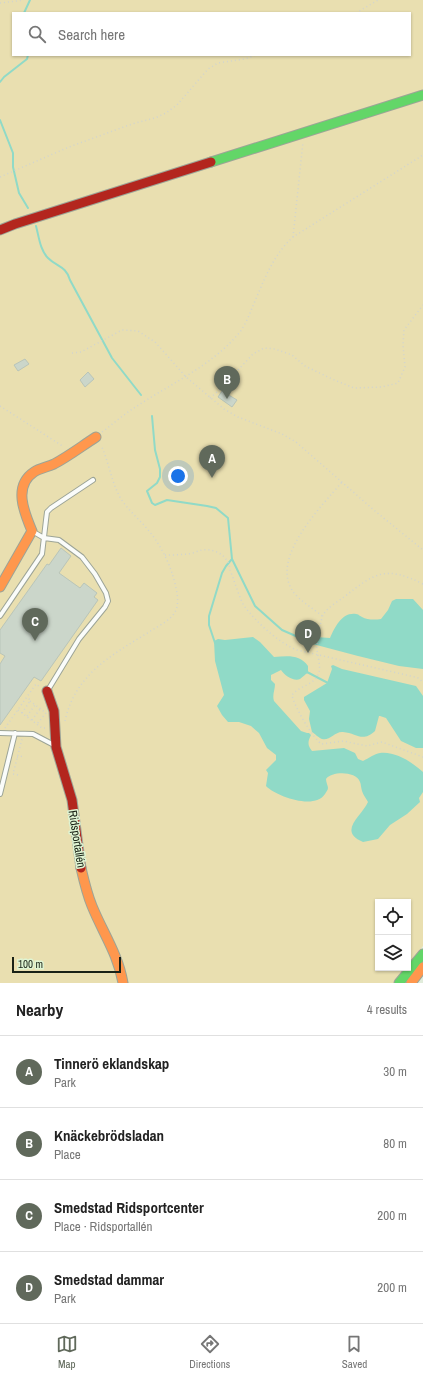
<!DOCTYPE html>
<html lang="en">
<head>
<meta charset="utf-8">
<style>
  :root { --surface:#fff; --page:#f6f6f6; --text:#222; --muted:#767676; --line:#e0e0e0; --accent:#60695b }
  body { margin:0; font-family:"Archivo Narrow",sans-serif; background:var(--page); color:var(--text) }
  .controls { position:absolute; right:12px; bottom:12px; display:grid; overflow:hidden; border-radius:0px; box-shadow:0 1px 3px #0004 }
  .controls button { width:36px; height:36px; display:grid; place-items:center; padding:0; border:0; border-bottom:1px solid var(--line); background:var(--surface); color:var(--text); font:20px sans-serif }
  .scale { position:absolute; left:12px; bottom:10px; width:109px; box-sizing:border-box; padding-left:4px; border:2px solid #1a2216; border-top:0; font-size:11px; line-height:14px; white-space:nowrap; color:#1a2216; -webkit-text-stroke:3px #dff4d3; paint-order:stroke }
  .you { position:absolute; left:178px; top:476px; width:14px; height:14px; margin:-10px; border:3px solid #fff; border-radius:50%; background:#1a73e8; box-shadow:0 0 0 6px #1a73e833 }
  .badge { display:grid; place-items:center; width:26px; height:26px; border-radius:50%; background:var(--accent); color:#fff; font-size:13px; font-weight:700 }
  .pin { position:absolute; translate:-50% -33px; filter:drop-shadow(0 1px 2px #0008) }
  .pin::after { content:''; position:absolute; top:21px; width:14px; height:12px; background:inherit; clip-path:polygon(0 0,100% 0,50% 100%) }
  .list { margin:0; padding:0; list-style:none }
  h2 { display:flex; justify-content:space-between; align-items:center; height:52px; margin:0; padding:0 16px; font-size:17px }
  h2 small { font-size:13px; font-weight:400; color:var(--muted) }
  .list li { display:grid; grid-template-columns:26px 1fr auto; gap:12px; align-items:center; box-sizing:border-box; height:72px; padding:0 16px; border-top:1px solid var(--line) }
  .list b { display:block; font-size:15px; white-space:nowrap }
  .list p { margin:0; font-size:13px; white-space:nowrap; color:var(--muted) }
  .list em { font-size:13px; font-style:normal; color:var(--muted) }
  .icon { flex:none; width:22px; height:22px; fill:none; stroke:currentColor; stroke-width:2; stroke-linecap:round; stroke-linejoin:round }
  .map { position:relative; flex:none; width:423px; height:983px; overflow:hidden }
  .search { position:absolute; background:var(--surface); box-shadow:0 1px 3px #0004; left:12px; right:12px; top:12px; height:44px; display:flex; align-items:center; gap:10px; box-sizing:border-box; padding:0 14px; border-radius:0px; color:var(--muted); font-size:15px }
  .sheet { height:340px; background:var(--surface) }
  nav { display:flex; justify-content:space-around; align-items:center; box-sizing:border-box; height:56px; border-top:1px solid var(--line); background:var(--surface); font-size:11px; color:var(--muted) }
  nav a { display:grid; justify-items:center; gap:2px }
  nav .on { color:var(--accent) }
  .map>svg:first-child { display:block }
  .green { fill:#e9dfb0; fill-rule:evenodd }
  .water { fill:#90dac7 }
  .lines { fill:none; stroke-linecap:round; stroke-linejoin:round }
  .stream { stroke:#90dac7; stroke-width:2 }
  .building { fill:#cbd6ca; stroke:#b9c5b9 }
  .lane-casing { stroke:#9ca497; stroke-width:6 }
  .fast-casing { stroke:#9ca497; stroke-width:11 }
  .slow-casing { stroke:#9ca497; stroke-width:11 }
  .jam-casing { stroke:#9ca497; stroke-width:11 }
  .path { stroke:#d1d4cf; stroke-width:1.5; stroke-dasharray:1 3; stroke-linecap:butt }
  .lane { stroke:#fafcfa; stroke-width:4 }
  .fast { stroke:#63d668; stroke-width:9 }
  .slow { stroke:#ff974d; stroke-width:9 }
  .jam { stroke:#b3261e; stroke-width:9 }
  .labels { text-anchor:middle; stroke-width:3; stroke-linejoin:round; paint-order:stroke }
  .street-label { font-size:12px; fill:#1a2216; stroke:#dff4d3 }
</style>
</head>
<body>
<div class="map">
<svg width="423" height="983" viewBox="0 0 423 983">
  <rect width="100%" height="100%" fill="#e1ecdb"/>
  <path class="green" d="M0,0H423V946L408,965V902H378V968H406L394,983H0ZM13,13H410V55H13Z"/>
  <path class="water" d="M396,599H413L423,610V669L399,666L358,656L309,643L311,635L316,637L330,638C335,627 342,612 356,614C360,615 358,615 362,617C367,620 375,620 381,619L388,610L392,601Z
    M253,637L260,642L274,657C287,656 300,654 308,666V673C305,674 303,677 300,679C294,682 284,675 281,670L271,675V680L275,684C275,690 272,695 274,701L301,731L307,733H309L311,735C308,741 307,745 312,751L344,748L355,753L358,759L363,761C369,758 374,754 380,753C395,751 412,762 423,772V792L419,798L420,802L407,814L390,825L378,839L363,842C337,831 362,816 368,802C366,798 363,795 362,791C361,788 361,784 360,782C356,771 332,771 326,779C326,782 328,786 328,788C328,790 326,792 325,794C315,810 277,797 266,786L268,773L266,770L276,760V755L267,748L259,733L251,726L239,722H228L222,715L217,706L224,695L215,661L214,641L218,639L225,640Z
    M333,665L342,669L416,686L423,696V748H416L401,741L386,718L380,716H379L375,731C362,743 357,733 343,732C335,731 330,741 322,739C319,738 315,734 312,732L309,719L310,711L304,700V697L327,683L332,669L331,666Z"/>
  <g class="lines">
    <path class="stream" d="M24,13L30,0
      M0,82L4,77L27,59L28,55
      M0,120L13,153V167L19,193L28,208
      M36,226C39,237 40,250 48,258C57,267 66,266 70,280L112,358L141,395
      M152,416L155,450L160,469V477L157,483L147,491L152,503L155,505L167,500L207,506L216,508L228,518L232,559L255,606L282,630L298,637L311,639
      M215,643L209,625V616L222,573L226,566L232,559
      M307,672L328,683"/>
  </g>
  <path class="building" d="M25,359L29,364L18,371L14,365Z
    M88,372L94,379L85,387L80,380Z
    M222,391L237,400L232,407L218,397Z
    M61,548L71,556L59,573L80,588L84,583L97,593L94,597L98,600L41,681L34,677L0,725V664L5,656L0,653V630L47,564L49,565Z"/>
  <g class="lines">
    <g class="lane-casing">
      <path id="lane" d="M32,531L44,538L59,540L82,557L95,574L106,593L108,601L105,607L79,639L48,690
        M0,616L42,554L46,520L47,512L51,508L93,480
        M0,733L33,734L54,745
        M0,794L15,733"/>
    </g>
    <g class="fast-casing">
      <path id="fast" d="M211,162L423,95
        M399,983L423,954"/>
    </g>
    <g class="slow-casing">
      <path id="slow" d="M0,587L32,531C24,512 13,486 34,472C40,468 48,467 54,464C69,456 82,446 96,437
        M81,868C84,881 87,894 92,906C103,933 118,954 123,983
        M411,983L423,967"/>
    </g>
    <g class="jam-casing">
      <path id="jam" d="M0,230L15,224L211,162
        M47,691L54,711L56,747L72,800L81,868"/>
    </g>
    <path class="path" d="M0,3L24,0
      M356,13L378,0
      M0,177L69,147L132,124L155,118L166,113L177,105L208,69L218,63L245,59L256,55
      M293,237L303,142
      M72,353L81,352L122,330L138,331L155,342L186,377L224,409L238,417L282,434L296,442L375,511L423,550
      M210,398L231,380L238,370L253,354L264,348L275,349L292,355L305,366L332,379L354,388L382,387L398,383L405,367L403,345L404,330L423,305
      M0,406L64,447
      M102,432C113,424 123,415 134,408C170,384 212,366 240,332C245,325 249,316 252,308C263,283 272,256 293,237L423,155
      M165,555C172,555 180,555 187,554C192,554 197,551 202,550C215,548 229,556 230,570C234,579 240,601 245,607C257,623 279,643 297,650L415,677L418,678L423,682
      M423,584C385,565 375,573 344,597C337,602 327,608 323,615C321,618 317,644 317,648C317,655 321,665 319,672C316,685 300,685 292,695C293,704 314,741 322,744L343,741L367,746L382,742L423,757
      M322,616C313,608 298,600 292,590C271,556 322,506 342,482
      M30,701L46,713L37,724
      M18,710L42,728H48
      M22,713L30,701L28,696
      M27,716L35,705
      M32,720L40,709
      M65,721C75,674 112,655 149,632C158,626 170,621 175,612C181,602 175,583 172,573C167,558 159,543 149,531C140,520 129,511 121,499C111,482 109,462 101,445
      M5,728L36,684L40,687
      M17,757H20L22,756
      M18,775L13,774L22,739"/>
    <use href="#lane" class="lane"/>
    <use href="#fast" class="fast"/>
    <use href="#slow" class="slow"/>
    <use href="#jam" class="jam"/>
  </g>
  <g class="labels">
    <g class="street-label">
      <text transform="translate(77 839) rotate(81)" y="4">Ridsportallén</text>
    </g>
  </g>
</svg>
<div class="controls">
<button><svg class="icon" aria-label="locate" viewBox="0 0 24 24"><circle cx="12" cy="12" r="6"/><path d="M12 2v4M12 18v4M2 12h4M18 12h4"/></svg></button>
<button><svg class="icon" aria-label="layers" viewBox="0 0 24 24"><path d="M12 4l9 5-9 5-9-5zM3 14l9 5 9-5"/></svg></button>
</div>
<div class="scale">100 m</div>
<div class="you"></div>
<div class="pin badge" style="left:212px;top:478px">A</div>
<div class="pin badge" style="left:227px;top:399px">B</div>
<div class="pin badge" style="left:35px;top:641px">C</div>
<div class="pin badge" style="left:308px;top:653px">D</div>
<div class="search"><svg class="icon" aria-label="search" viewBox="0 0 24 24"><circle cx="10" cy="10" r="6"/><path d="M15 15l6 6"/></svg>Search here</div>
</div>
<section class="sheet">
<h2>Nearby<small>4 results</small></h2>
<ul class="list">
<li><span class="badge">A</span><div><b>Tinnerö eklandskap</b><p>Park</p></div><em>30 m</em></li>
<li><span class="badge">B</span><div><b>Knäckebrödsladan</b><p>Place</p></div><em>80 m</em></li>
<li><span class="badge">C</span><div><b>Smedstad Ridsportcenter</b><p>Place · Ridsportallén</p></div><em>200 m</em></li>
<li><span class="badge">D</span><div><b>Smedstad dammar</b><p>Park</p></div><em>200 m</em></li>
</ul>
</section>
<nav>
<a class="on"><svg class="icon" aria-label="map" viewBox="0 0 24 24"><path d="M3 6l6-2 6 2 6-2v14l-6 2-6-2-6 2zM9 4v14M15 6v14"/></svg>Map</a>
<a><svg class="icon" aria-label="directions" viewBox="0 0 24 24"><path d="M12 3l9 9-9 9-9-9zM9 14v-3h6M13 9l2 2-2 2"/></svg>Directions</a>
<a><svg class="icon" aria-label="saved" viewBox="0 0 24 24"><path d="M7 4h10v16l-5-4-5 4z"/></svg>Saved</a>
</nav>
</body>
</html>
